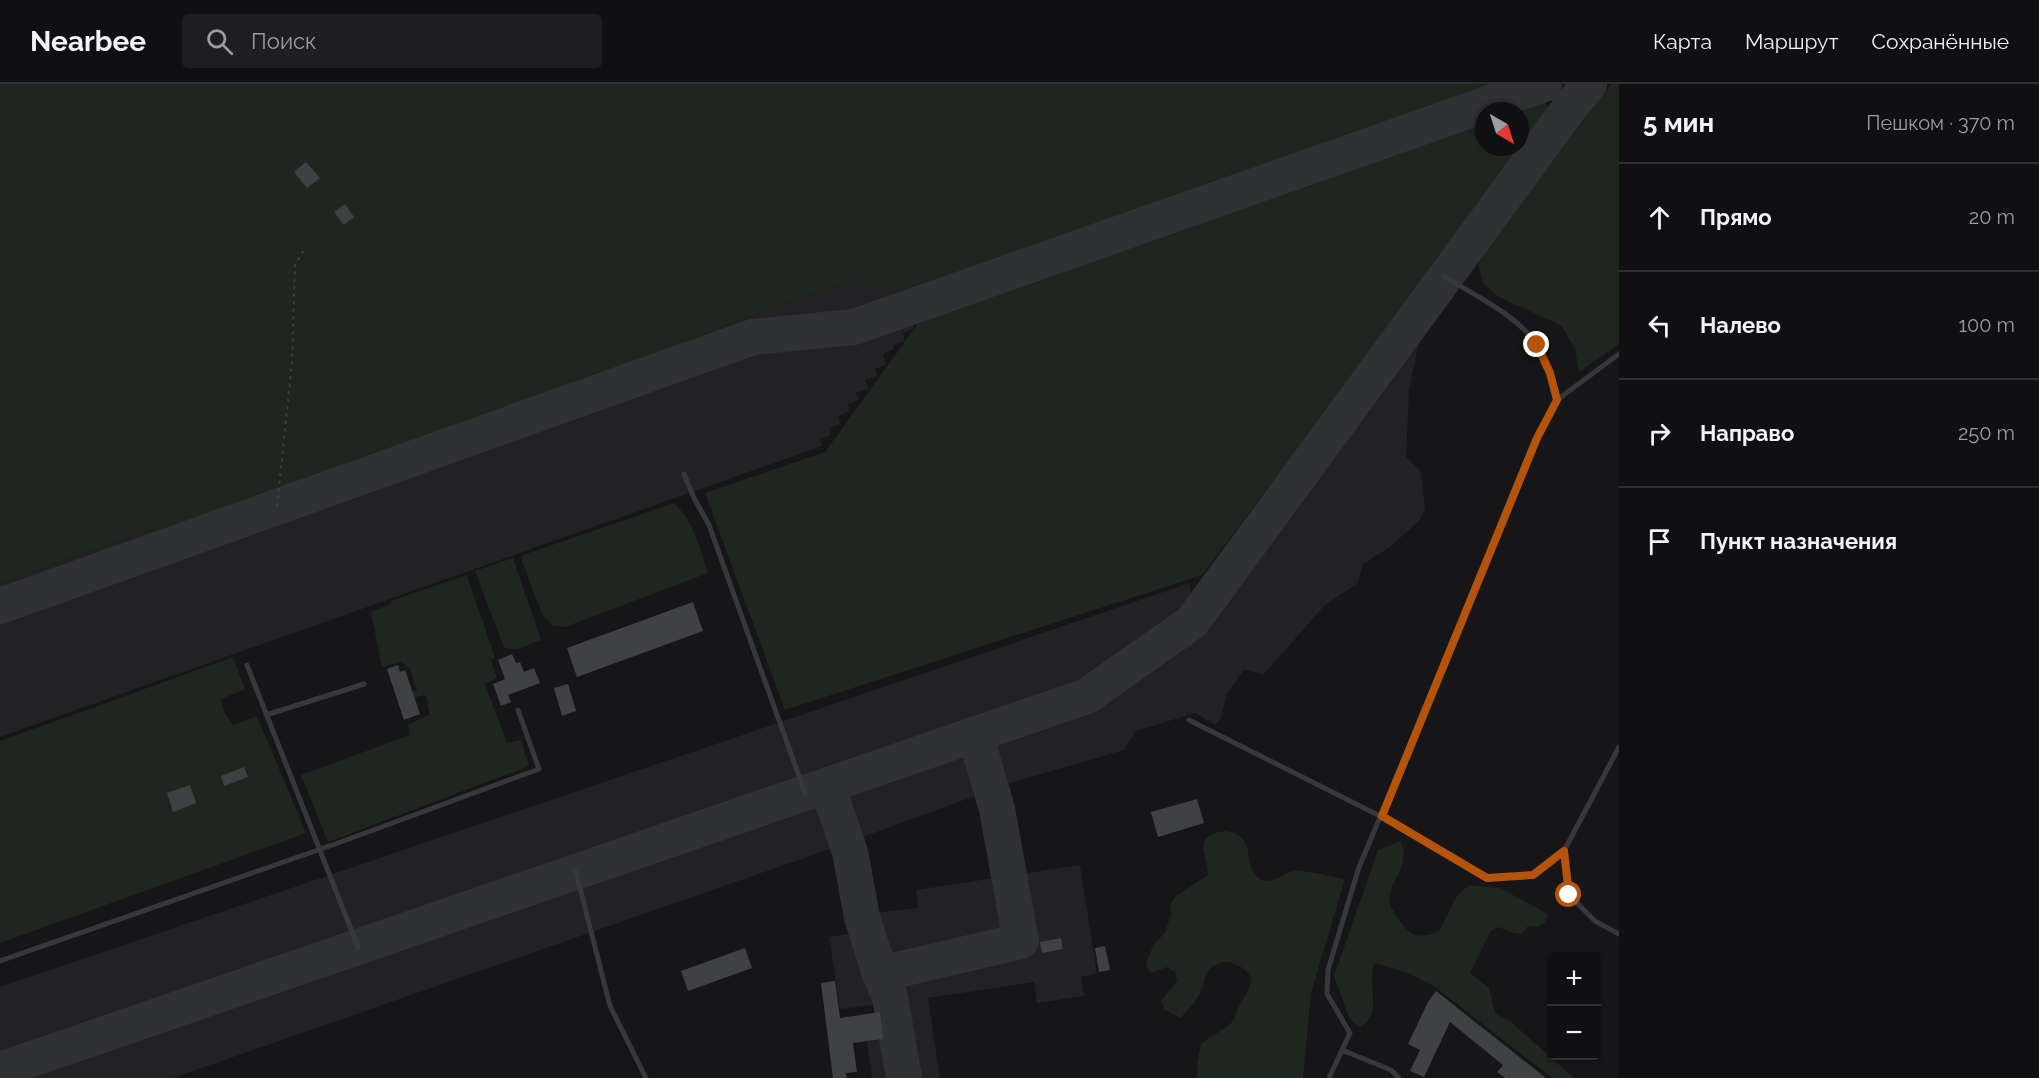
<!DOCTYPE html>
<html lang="ru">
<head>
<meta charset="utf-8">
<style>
  :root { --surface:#101012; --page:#1e1e20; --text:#f1f3f6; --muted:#9c9d9f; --line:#303032 }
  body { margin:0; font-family:Raleway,sans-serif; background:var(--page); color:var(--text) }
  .controls { position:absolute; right:18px; bottom:18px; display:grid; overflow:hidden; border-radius:6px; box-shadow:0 2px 4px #0004 }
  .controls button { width:54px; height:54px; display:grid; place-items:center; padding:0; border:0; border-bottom:2px solid var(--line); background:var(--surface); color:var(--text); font:30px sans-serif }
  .compass { position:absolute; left:1475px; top:18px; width:54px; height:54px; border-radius:50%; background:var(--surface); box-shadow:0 2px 4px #0004; rotate:141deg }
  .stop { position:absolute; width:18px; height:18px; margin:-14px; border:4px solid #b45309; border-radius:50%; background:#fff }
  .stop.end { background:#b45309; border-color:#fff; box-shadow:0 2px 6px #0008 }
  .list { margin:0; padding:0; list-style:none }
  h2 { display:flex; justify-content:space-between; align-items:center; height:78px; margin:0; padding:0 24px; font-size:26px }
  h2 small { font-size:20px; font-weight:400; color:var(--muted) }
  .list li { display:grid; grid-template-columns:39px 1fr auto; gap:18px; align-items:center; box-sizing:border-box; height:108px; padding:0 24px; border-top:2px solid var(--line) }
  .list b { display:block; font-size:22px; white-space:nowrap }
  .list em { font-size:20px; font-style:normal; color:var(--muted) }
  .icon { flex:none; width:33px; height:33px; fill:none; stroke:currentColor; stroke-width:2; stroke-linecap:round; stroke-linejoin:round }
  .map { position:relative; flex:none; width:1619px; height:994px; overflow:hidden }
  header { display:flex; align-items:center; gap:36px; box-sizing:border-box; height:84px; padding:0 30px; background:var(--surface); border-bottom:2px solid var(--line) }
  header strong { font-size:28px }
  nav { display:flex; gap:33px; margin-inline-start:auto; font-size:21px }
  .search { width:420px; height:54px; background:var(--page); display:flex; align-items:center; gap:15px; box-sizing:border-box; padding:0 21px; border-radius:6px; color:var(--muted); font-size:22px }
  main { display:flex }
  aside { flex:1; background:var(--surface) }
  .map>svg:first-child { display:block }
  .built { fill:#222225 }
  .green { fill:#1e261f }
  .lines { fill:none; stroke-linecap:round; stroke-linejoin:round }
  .taxiway { stroke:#303135; stroke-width:36 }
  .building { fill:#404145 }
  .path { stroke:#3d3f44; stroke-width:2; stroke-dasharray:3 4.5; stroke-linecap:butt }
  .service { stroke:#37383d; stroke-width:5 }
  .route { stroke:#b45309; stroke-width:8 }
</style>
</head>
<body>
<header>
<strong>Nearbee</strong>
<div class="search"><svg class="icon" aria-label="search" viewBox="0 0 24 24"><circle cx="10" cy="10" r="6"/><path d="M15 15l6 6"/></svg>Поиск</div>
<nav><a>Карта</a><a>Маршрут</a><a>Сохранённые</a></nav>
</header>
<main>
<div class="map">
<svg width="1619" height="994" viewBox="0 0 1619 994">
  <rect width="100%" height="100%" fill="#161618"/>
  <path class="built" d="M857,195L900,205L914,245L903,249L905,257L893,261L894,265L883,270L886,281L875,285L877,292L865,296L868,305L856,309L859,316L848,320L850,327L838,332L840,340L829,344L831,351L820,355L822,362L0,653V499L152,445L156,455L723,254L720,243Z
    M1408,243L1420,252L1409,307L1406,373L1421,388L1425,424L1420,436L1390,463L1363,480L1357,500L1325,521L1264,590L1244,586L1226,611L1221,635L1215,641L1195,629L1136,647L1124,666L1010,699L833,764L173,994H0V903L1190,499L1192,537Z
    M1080,781L1097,890L1081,893L1084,912L1037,919L1034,898L928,914L940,994H872L867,958L886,955L880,920L840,925L829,853L849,850L847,832L918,824L916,806Z"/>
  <path class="green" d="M0,0H1500L902,212L900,205L889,209L887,201L874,206L871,198L860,202L857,195L720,243L723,254L155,455L152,445L0,499Z
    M1611,0H1619V260L1579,288L1575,265L1562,242L1497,212L1484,200L1478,181L1487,163Z
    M1545,15L1548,24L1543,41L1202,491L785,626L705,409L825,368L920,237L1484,37V63H1520V27H1511Z
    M674,419C694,438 700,463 708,489L565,543L553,542L542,530L522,477L523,471Z
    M513,474L541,556L518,565L504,564L475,487Z
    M467,491L495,574L491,576L497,594L485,600L507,659L521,656L529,682L328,758L301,691L410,651L408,641L430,630L426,611L400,617L399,611L417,606L410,585L401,578L382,583L371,528L389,521L393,516Z
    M233,573L245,605L221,615L224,628L233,641L257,632L306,749L0,859V657Z
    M1225,747C1260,751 1240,782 1260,795C1272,802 1283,788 1295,787C1309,786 1330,793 1345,795L1311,909L1303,994H1195L1198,989L1197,980L1201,960C1210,952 1223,947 1231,939C1235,934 1236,928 1239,922C1247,907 1262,893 1237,881C1229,877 1223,877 1215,881C1205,887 1206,895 1202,904C1198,915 1189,926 1180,934L1164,925L1161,917L1177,897L1175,888L1167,883L1151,889L1146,881L1153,861L1165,849L1171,830L1170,821L1176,812L1208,791C1207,768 1191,752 1225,747Z
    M1401,757C1412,786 1385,799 1390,820C1391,824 1395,829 1397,833C1410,851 1417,857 1439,847L1456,813L1469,801L1500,804L1548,830L1545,839L1537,843L1528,842L1522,850L1514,849L1498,843L1490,848L1470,889L1489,904L1495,929L1511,938L1574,994H1552L1435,903L1408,889L1375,879C1365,903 1385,927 1360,943L1353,938L1348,931L1334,892L1378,766Z"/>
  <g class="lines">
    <path class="taxiway" d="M0,522L736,259L753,253L854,243L1544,0
      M827,701L850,768L862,833L880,890L890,913L904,994
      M880,890L1021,857L997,725L975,650
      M0,986L1087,612L1192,538L1568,26L1589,0"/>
  </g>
  <path class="building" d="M306,78L320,94L307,104L294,88Z
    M345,120L354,133L344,141L334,128Z
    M693,518L703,547L577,593L567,564Z
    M512,570L516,579L520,578L524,588L534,584L540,599L508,611L511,618L501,622L493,600L505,595L498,576Z
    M398,581L400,588L405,586L420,630L404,636L387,585Z
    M568,600L576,627L562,632L554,604Z
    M244,683L248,693L224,702L221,692Z
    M190,701L196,719L173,728L167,709Z
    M1197,715L1204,739L1158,753L1151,728Z
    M1061,854L1063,865L1042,869L1040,858Z
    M1105,862L1110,886L1099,888L1095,864Z
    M745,864L752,884L688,907L681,887Z
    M835,897L840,934L880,928L883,955L853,959L857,988L846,989L847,994H833L821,899Z
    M1436,907L1546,994H1505L1497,988L1503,981L1450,938L1424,993L1410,987L1420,966L1408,960L1428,918Z"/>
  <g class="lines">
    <path class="path" d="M277,422L292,278L295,181L305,164"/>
    <path class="service" d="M1445,193C1474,211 1521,233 1538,263C1547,279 1552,298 1557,316
      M684,390L694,414L709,441L805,709
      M247,581L358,863
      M266,631L364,600
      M1189,636L1382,733L1487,794L1533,791L1564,767L1619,663
      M1564,767L1569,811L1595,837L1619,850
      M576,788L610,922L646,994
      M0,877L338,759L539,685L518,626
      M1342,966L1391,986L1399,994
      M1329,994L1350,949L1327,910L1328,886L1359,783L1458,549L1537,354L1557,316L1619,270"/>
  </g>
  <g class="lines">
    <path class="route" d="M1537,261L1550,289L1557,316L1537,354L1382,732L1487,794L1533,791L1564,767L1569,811"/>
  </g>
</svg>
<div class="controls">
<button>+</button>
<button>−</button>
</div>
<svg class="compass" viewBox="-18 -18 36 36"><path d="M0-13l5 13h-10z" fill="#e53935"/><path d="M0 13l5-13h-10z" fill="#9c9d9f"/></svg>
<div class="stop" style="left:1569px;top:811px"></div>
<div class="stop end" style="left:1537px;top:261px"></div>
</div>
<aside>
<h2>5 мин<small>Пешком · 370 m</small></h2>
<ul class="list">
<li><svg class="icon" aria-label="ahead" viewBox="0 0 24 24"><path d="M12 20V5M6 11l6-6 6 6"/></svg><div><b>Прямо</b></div><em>20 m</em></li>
<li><svg class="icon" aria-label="left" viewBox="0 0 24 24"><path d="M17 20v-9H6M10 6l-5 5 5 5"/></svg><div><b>Налево</b></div><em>100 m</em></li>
<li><svg class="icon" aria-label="right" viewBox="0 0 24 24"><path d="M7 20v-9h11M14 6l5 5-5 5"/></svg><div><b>Направо</b></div><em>250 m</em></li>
<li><svg class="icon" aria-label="arrive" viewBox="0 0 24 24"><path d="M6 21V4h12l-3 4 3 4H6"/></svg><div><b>Пункт назначения</b></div></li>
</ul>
</aside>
</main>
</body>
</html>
